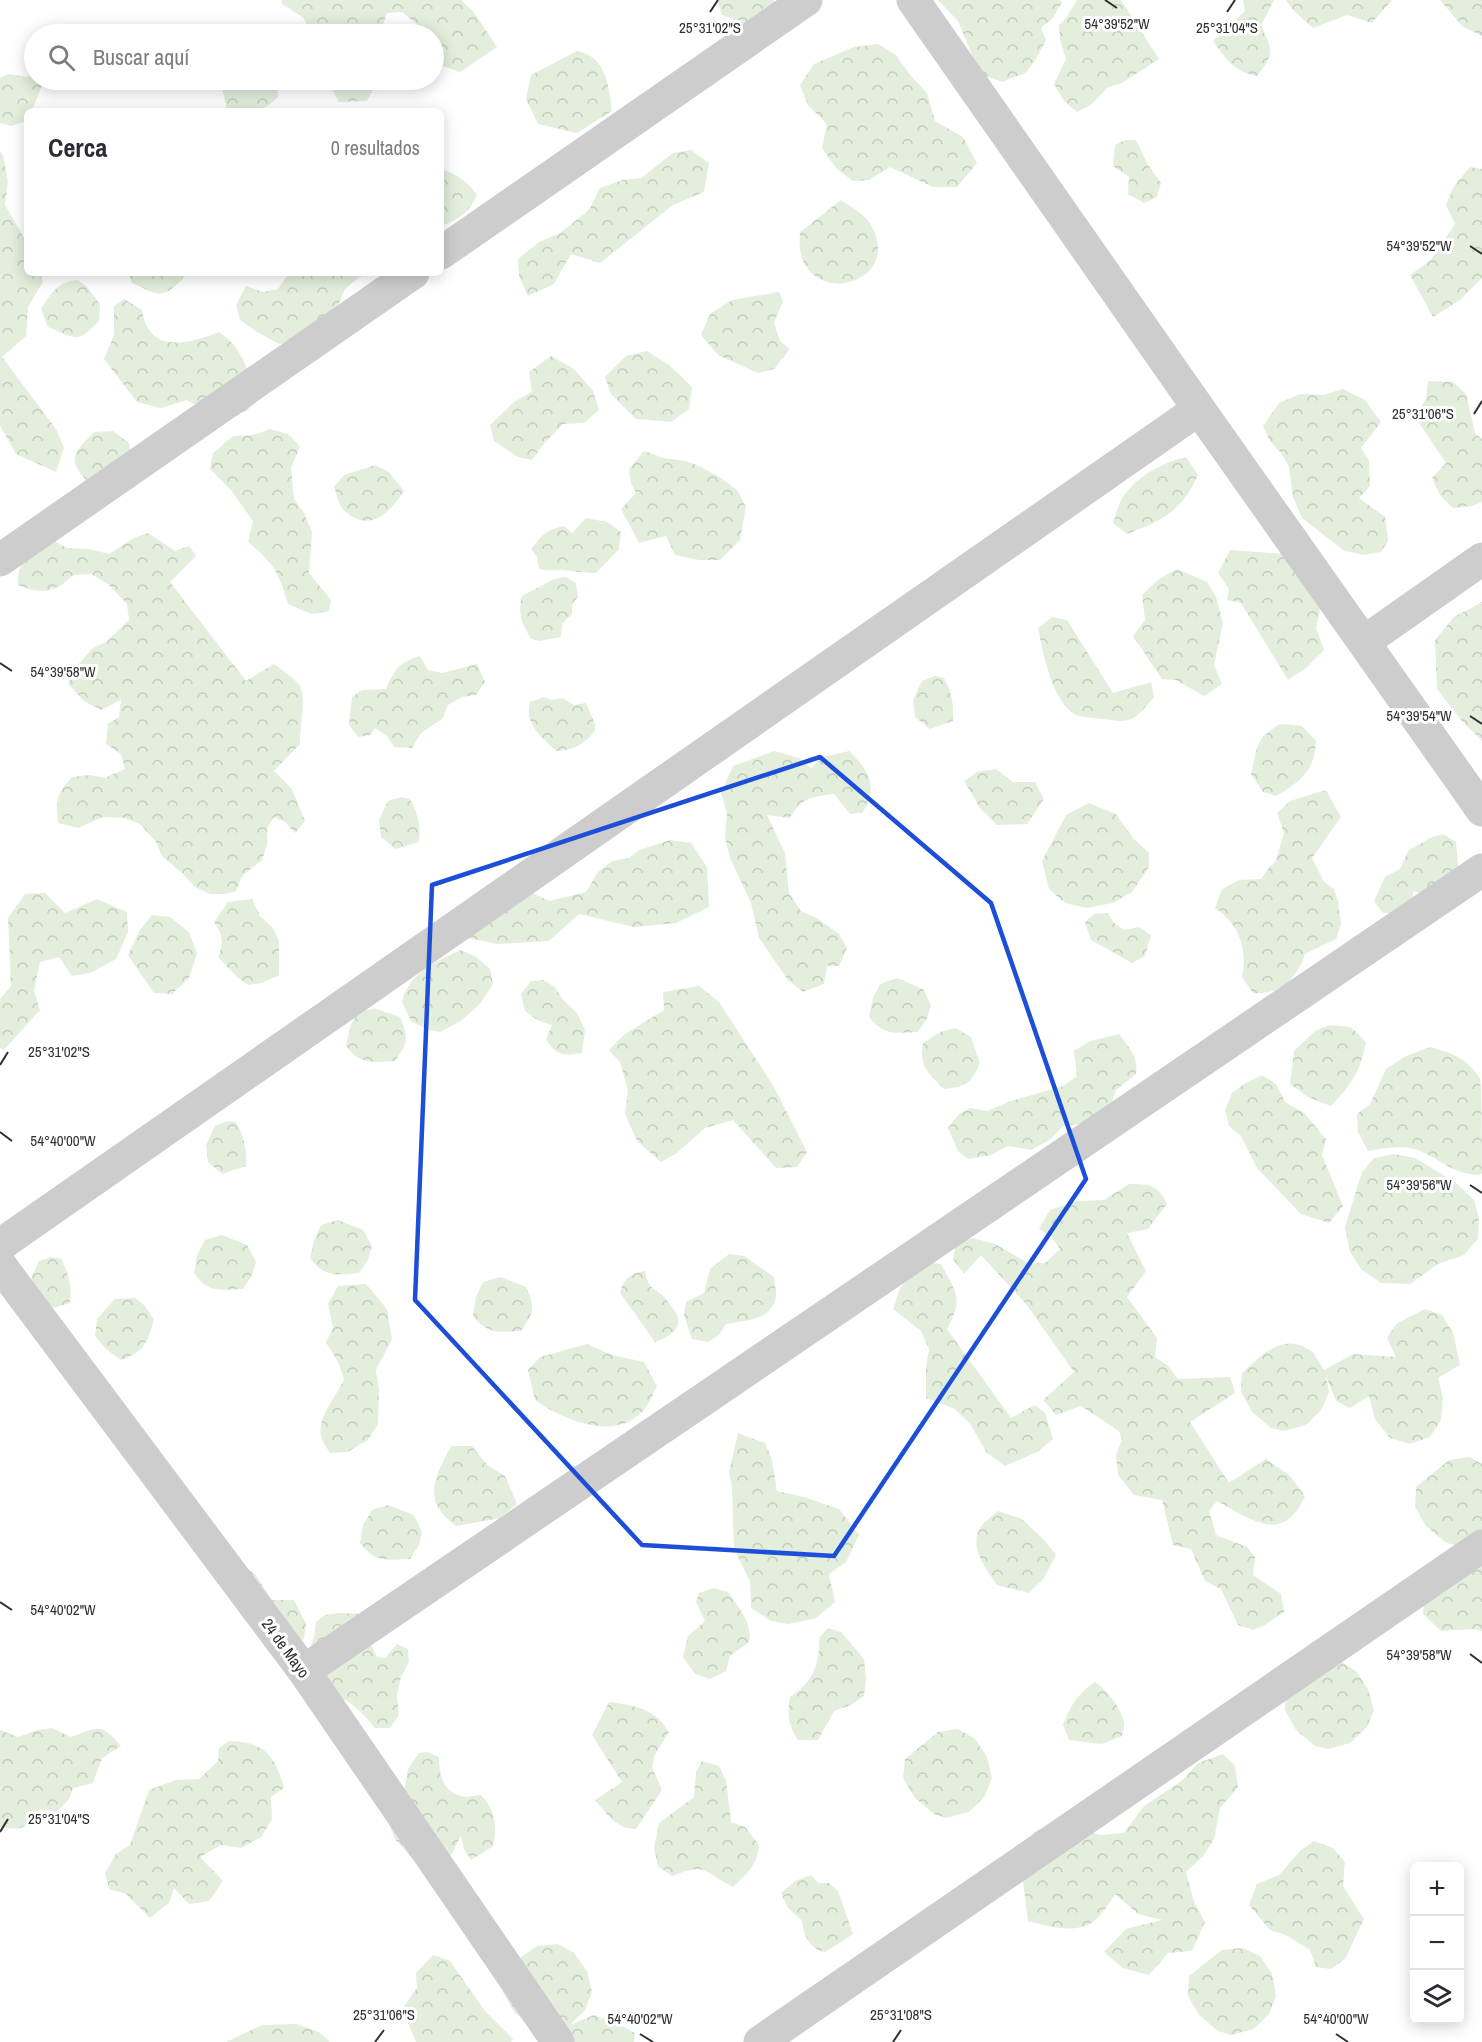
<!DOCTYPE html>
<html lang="es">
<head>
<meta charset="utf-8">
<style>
  :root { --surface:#fff; --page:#f7f7f7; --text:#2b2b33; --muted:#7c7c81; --line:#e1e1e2 }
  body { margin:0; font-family:"Archivo Narrow",sans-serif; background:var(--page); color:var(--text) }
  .controls { position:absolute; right:18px; bottom:18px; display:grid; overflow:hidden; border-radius:9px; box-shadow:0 3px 15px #0003 }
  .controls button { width:54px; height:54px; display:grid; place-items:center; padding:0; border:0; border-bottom:2px solid var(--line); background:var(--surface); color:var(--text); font:30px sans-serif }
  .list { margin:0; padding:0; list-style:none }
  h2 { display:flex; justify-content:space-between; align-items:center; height:78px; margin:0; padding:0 24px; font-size:26px }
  h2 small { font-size:20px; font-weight:400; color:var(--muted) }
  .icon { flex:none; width:33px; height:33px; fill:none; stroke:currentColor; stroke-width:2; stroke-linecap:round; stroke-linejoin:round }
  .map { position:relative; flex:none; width:1482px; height:2042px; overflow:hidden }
  .search { position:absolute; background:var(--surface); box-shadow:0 3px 15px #0003; left:24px; top:24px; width:420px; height:66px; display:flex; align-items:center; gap:15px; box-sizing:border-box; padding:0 21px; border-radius:33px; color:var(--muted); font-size:22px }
  .panel { position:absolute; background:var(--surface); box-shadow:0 3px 15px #0003; left:24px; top:108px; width:420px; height:168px; border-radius:9px }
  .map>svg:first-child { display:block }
  .forest { fill:url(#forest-crowns) }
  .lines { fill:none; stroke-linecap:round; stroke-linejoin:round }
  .minor { stroke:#cdcdcd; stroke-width:33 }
  .marked { fill:none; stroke:#1d4ed8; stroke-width:4.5; stroke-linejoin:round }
  .ticks { fill:none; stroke:#303030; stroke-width:2 }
  .labels { text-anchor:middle; stroke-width:6; stroke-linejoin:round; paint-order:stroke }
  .street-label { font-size:16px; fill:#303030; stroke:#fff }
  .ticks-label { font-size:15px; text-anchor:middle; fill:#303030; stroke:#fff; stroke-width:6; stroke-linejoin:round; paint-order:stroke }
</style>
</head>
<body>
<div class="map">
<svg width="1482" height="2042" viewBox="0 0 1482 2042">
  <defs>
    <pattern id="forest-crowns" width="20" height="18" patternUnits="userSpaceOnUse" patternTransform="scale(1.5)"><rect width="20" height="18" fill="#e3eedc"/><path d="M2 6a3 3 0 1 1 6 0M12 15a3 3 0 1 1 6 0" fill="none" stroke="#c3ccbd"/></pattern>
  </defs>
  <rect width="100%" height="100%" fill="#fff"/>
  <path class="forest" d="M282,0H461L473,11L497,47L460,72L434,63V34H422L419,26L402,12L387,13L380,34H310L304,18L282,4Z
    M717,0H774L773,10L749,26L722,15Z
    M938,0H1060L1062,3L1052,19L1041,28L1046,40L1035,61L1025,73L1002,82L980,74L958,21Z
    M1077,0H1121L1159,59L1122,83L1108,87L1092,104L1077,112L1064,101L1054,84L1066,59L1060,40L1059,25L1066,18Z
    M1243,0H1274L1261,25C1272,51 1276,52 1257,76C1234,72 1226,59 1213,41L1245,11Z
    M1286,0H1392L1372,23L1347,15L1313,28L1294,11Z
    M1440,0H1482V36L1463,27Z
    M878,44L896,55L911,76L927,93L935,121L963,137L977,163L957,187H933L890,167L869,180L853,181L837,169L822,148L827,124L808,105L800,85L814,64L854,47Z
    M577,51C606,56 609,86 612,111L577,133L538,124L526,99L531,75Z
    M29,71L34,80L42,85L32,111H27V121L11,126L0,123V78L8,74L28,77Z
    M224,80H277L278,97C266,111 245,116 227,109L222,89Z
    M327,80H378L367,101L339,102Z
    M1125,140H1136L1148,165L1161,183L1157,197L1144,203L1128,194L1129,177L1113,166L1115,145Z
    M691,150L709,163L704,192L673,205L600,263L571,254L554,284L528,296L519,276L518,259L539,242L560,233L589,210L600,188L623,180L641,178L673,153Z
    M0,151L3,155L8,181L5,205L27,243V273H40L43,282L28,307L26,336L2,357L56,429L64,448L56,472L16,454L0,426Z
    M1470,167L1482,169V278L1460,300L1433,317L1410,275L1431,260L1455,224L1446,205L1454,186Z
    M441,169C457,174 467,181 477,195C469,213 460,219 441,226Z
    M841,200C851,207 867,215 872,227C902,284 810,308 800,250C799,245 800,238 800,232Z
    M128,273H184L183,279C159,301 160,295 132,283Z
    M289,273H370L358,278L345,289L331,323L305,341L279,344L257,332L240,320L236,305L246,286L263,292L278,289Z
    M78,280L86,286L100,304L99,321C76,345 76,338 48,327L41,309C52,292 57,282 78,280Z
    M779,292L783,301L774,323L780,341L790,349L774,369L758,373L718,355L701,335L710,314L732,300Z
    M124,299L142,310C149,355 188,344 219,332C245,349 246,372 259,399L250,408L228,421L187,400L161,408L137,402L104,359L114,335V306Z
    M647,351L669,365L692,387L689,409L671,422L636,419L611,394L605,377L626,356Z
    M551,356L574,369L593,391L599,410L584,423L563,424L542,446L532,460L518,457L494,441L490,425L514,402L532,392L529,372Z
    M1428,381L1453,382L1466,394L1475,433L1482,439V502L1472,506L1453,508L1440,495L1432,478L1446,463L1415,417L1426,399Z
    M1343,389L1365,400L1381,422L1361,448L1369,460L1370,486L1359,498L1385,517L1388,541L1381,552L1363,555L1343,550L1302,518L1293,497L1289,467L1281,453L1270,441L1263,426L1279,403L1300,394L1323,395Z
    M270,429L288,434L300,446L291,468L294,499L304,513L312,532L309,573L331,600L329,611L311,614L288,604C279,573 274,563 248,542L253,521L231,490L210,469L213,453L233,436L253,435Z
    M113,431L129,443L131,453L87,481C65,458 75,452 94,432Z
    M644,451L664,458L686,461L699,466L721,478L737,490L746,507L740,540L720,560H699L675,555L666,536L639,543L621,509L636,493L631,483L629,469Z
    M1186,457L1198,475C1181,512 1163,520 1127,534L1113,523C1116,515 1118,504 1123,497C1138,475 1162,463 1186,457Z
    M375,465L389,472L404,491C390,513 368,535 343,509C338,504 337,494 334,487L344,475Z
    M586,518L607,522L621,532L619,549L596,573C584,573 576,572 565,570C554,569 551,572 539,569L537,557L531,549C542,535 546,530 564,526L572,533Z
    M148,533L175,551L189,546L196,556L170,582L246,681L274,664C282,670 294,678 300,686C307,698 299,729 300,744L274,771L292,789L305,821L295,833L285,822L274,817L267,828V845L262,860L242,876L236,891L226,894H210L195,887L183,874L162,856L156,842L140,824L124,818L103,817L78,828L58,823C56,799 56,795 72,777L90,775L105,778L125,769L121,754L106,744L108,724L119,717L121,700L101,710L84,701L68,684L76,667L93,648L106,642L129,620L127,604L108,584L91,574L73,575C56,593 41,595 18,585C16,560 32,553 49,538L67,548L89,549L109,554L134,538Z
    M1230,550L1287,554L1321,604L1316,628L1324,650L1306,668L1288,680L1241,603L1227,600L1229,589L1218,573Z
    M1177,569L1207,582L1216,597L1223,623L1214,665L1222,684L1204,696L1176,680L1162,679L1133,636L1145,620L1142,595L1159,579Z
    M566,577L576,583L578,597L572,604V614L562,624L561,637L539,641L531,638C521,624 518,613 522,596L554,579Z
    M1482,602V741L1461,720L1437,689L1435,640L1454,617Z
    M1052,617L1067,620L1113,693L1151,682L1154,697C1135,719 1134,724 1104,719C1096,718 1084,718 1076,715C1052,703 1043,652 1038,628Z
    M420,656L428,670L442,673L477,664L485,682L476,695L462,697L448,705L443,718L421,733L412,748L394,747L387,736L375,728L370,735L358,737L349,725L352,697L362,690L386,689C395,669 398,663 420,656Z
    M935,676L944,678C952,692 954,705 953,721L930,729L915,717L913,700L922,681Z
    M544,697L552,700L562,698L574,705L586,703L595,724V731C583,745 574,750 556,751C541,736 524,724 530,702Z
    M1280,724L1302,726L1316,741C1315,771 1300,782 1276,796L1263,792L1251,774C1258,747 1254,740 1280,724Z
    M774,751L799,758L811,768L823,757L849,751C869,770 879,788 862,813L850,814L834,794C811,797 802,797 790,818L767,815L785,853L789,893L801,911L818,919L839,934L847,948L839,966H827L824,984L803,992L788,980L759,938L751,903L730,858L725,838L727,813L721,793L733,766Z
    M996,769L1013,782H1035L1044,799L1027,824L997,825L980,808L964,781L977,772Z
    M1326,790L1341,817L1312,858L1324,882L1334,889L1338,901L1341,924L1336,939L1305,954C1297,979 1280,995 1253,993L1242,977C1248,949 1239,924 1215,908L1222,889L1239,880L1261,879L1270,866L1275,863L1284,833L1277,813L1290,801Z
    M401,797L410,799C418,813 421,825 419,842L396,849L381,837L379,820L388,801Z
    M1089,803L1116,814L1133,838L1149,853V867L1132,892L1113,903L1086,908L1065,903L1049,889L1042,861L1066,815Z
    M1443,834L1456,842L1458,867L1424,894L1413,891L1412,905L1398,913H1383L1374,901L1385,877L1400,869L1408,851L1430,838Z
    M670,840L691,843L707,867L709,907L676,923L634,927L579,914L549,941L498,944L463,937L525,890L550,901L586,892L598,872L612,861L629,858L639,850Z
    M45,893L65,913L97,899L127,912L128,932L116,959L90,973L72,976L59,957L40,962L34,991L40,1010L4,1050L0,1048V999L11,986L8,918L25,894Z
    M252,899L260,916L273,928L279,941V975L262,983L248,985L237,977L218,957C224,943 223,935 214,922L228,902Z
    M1108,913L1114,923L1124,930L1139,927L1151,935L1145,956L1132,963L1091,940L1085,922L1094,914Z
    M152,915L170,917L189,932L197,953L189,978L172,994L154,993L128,955L140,930Z
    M461,950L475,956L490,969L493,984L480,1004L461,1021L440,1032L429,1030L411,1021L402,1002C409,973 436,961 461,950Z
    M897,978L923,989L931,1005L927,1018L918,1032C895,1033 884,1036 869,1017L873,998L880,984Z
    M543,980L555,987L563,1000L577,1013L585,1030L582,1053C564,1056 556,1056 546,1039L552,1025L539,1021L525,1011L521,994L531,981Z
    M699,986L719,1002L774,1087L807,1152L797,1167L776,1168L733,1120L705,1128L677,1153L661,1162L637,1141L625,1114L628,1090L620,1062L609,1050L625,1034L664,1010L663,992Z
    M374,1008L400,1017C409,1038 408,1042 395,1061C373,1062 361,1066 346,1046L350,1027L357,1013Z
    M1329,1025L1351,1027L1366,1042C1360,1072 1352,1084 1331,1106L1308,1097L1290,1084L1294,1051L1315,1031Z
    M955,1028L971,1037L980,1063C971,1084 967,1086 944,1089C928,1073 919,1067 923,1043L940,1032Z
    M1119,1034C1129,1047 1139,1058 1136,1074L1116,1090L1109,1110L1090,1123L1063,1126L1051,1139L1031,1150L1008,1146L991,1155L968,1159L958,1151L948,1128L959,1114L970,1108L987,1111L1011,1101L1063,1086L1077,1076L1074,1051L1090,1041Z
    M1430,1047C1451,1052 1470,1060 1480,1079C1482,1087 1482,1159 1482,1173L1480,1175C1450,1174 1441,1158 1415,1149C1402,1145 1382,1149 1368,1151L1358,1132L1357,1114L1370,1104L1386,1069L1404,1057Z
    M1262,1075L1276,1084L1285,1102L1304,1113L1326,1139L1322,1155L1343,1206L1329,1223L1301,1214L1257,1168L1241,1136L1229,1126L1225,1110L1232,1093L1244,1084Z
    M228,1121L236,1122C244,1137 247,1149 246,1166L222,1174L208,1162L206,1145L215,1126Z
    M1394,1154L1415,1158L1455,1182L1474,1200L1479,1218L1478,1239L1464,1255L1438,1264L1410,1284L1381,1283L1361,1269L1350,1252L1345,1227L1362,1172L1374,1158Z
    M1129,1184C1149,1184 1159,1185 1167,1204L1148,1229L1127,1233L1146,1271L1127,1297L1157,1338L1155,1357L1168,1366L1178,1379L1230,1377L1235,1393L1190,1422L1229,1483L1266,1459L1290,1476L1305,1496C1283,1545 1252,1520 1217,1501L1209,1511L1216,1535L1247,1547L1255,1557L1253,1575L1281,1594L1284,1612L1263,1626L1253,1630L1238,1625L1221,1589L1205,1581L1191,1549L1173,1545L1162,1500L1134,1495L1118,1475L1116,1455L1122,1439L1119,1431L1081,1406L1056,1415L1043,1400L1074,1372L1026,1304L981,1255L964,1274L953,1259L956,1243L973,1238L995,1244L1028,1263H1045L1060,1249L1051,1236L1039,1229L1050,1210L1077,1201L1104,1200Z
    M338,1220L363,1230L372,1246L368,1260L359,1273C337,1275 325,1278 310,1258L314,1240L321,1225Z
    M222,1235L247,1245L256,1262L252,1275L243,1289C220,1290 208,1293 194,1273L197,1255L205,1240Z
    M729,1254L744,1256L774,1277C774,1283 777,1291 776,1297C771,1321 745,1320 726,1324L719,1335L708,1342L692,1339L684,1315L686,1302L704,1293L710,1269Z
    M52,1257L61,1259C69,1274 72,1286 70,1303L46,1310L30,1281L39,1261Z
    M924,1262L941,1264C956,1292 964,1299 947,1329L1011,1418L1035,1405L1045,1413L1053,1439L1037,1452L1005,1466L987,1453L970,1424L955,1409L926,1398V1367L929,1349L921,1331L893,1309L900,1288Z
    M645,1271C646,1275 647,1282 650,1285C652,1289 658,1291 661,1294C683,1317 687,1330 655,1342L620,1293C623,1279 631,1273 645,1271Z
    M501,1277L526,1287C536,1308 534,1312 521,1331C499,1332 488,1335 473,1316L476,1297L483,1282Z
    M366,1284L387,1309L392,1339L376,1370L379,1389L378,1424L368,1440L347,1452L330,1453C327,1448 322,1442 321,1436C317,1417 337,1396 344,1379L338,1362L326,1342L333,1328L328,1304L338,1286Z
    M135,1298L145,1306L154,1320C147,1342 145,1352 121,1360L106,1349L95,1336L97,1319L115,1299Z
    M1425,1309L1442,1315L1453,1333L1460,1365L1438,1378L1443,1398L1441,1420L1430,1437L1410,1444L1390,1438L1375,1419L1369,1396L1350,1408L1336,1401L1326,1376L1329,1392L1322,1409L1306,1425L1283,1431L1271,1428L1252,1412L1241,1392L1242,1373C1262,1355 1283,1331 1311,1351C1316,1355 1320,1364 1324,1370L1353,1354L1396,1357L1387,1338L1396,1324Z
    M587,1344L612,1355L644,1362L657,1386C653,1394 649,1404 643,1411C615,1442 563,1420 535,1400L528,1370L540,1357Z
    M738,1433L765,1443L772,1460L777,1491L804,1497L839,1509L859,1535L846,1562L829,1574L835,1602L816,1618L789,1624L771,1621L751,1608L750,1581L734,1549L732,1487L729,1472Z
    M451,1446H472L487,1465L505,1476L517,1504L500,1518L456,1526C421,1500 434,1479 451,1446Z
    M1470,1457L1482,1464V1538L1458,1546L1445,1542L1426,1526L1415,1506L1416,1487L1449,1460Z
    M388,1505L414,1515L422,1532L419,1545L410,1559C386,1560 376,1563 360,1543L363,1525L372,1510Z
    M998,1511L1022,1519L1044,1540L1056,1555L1044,1578L1029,1593L997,1585C985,1567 966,1545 983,1524C987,1519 994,1515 998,1511Z
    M1482,1562V1631L1473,1629L1441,1631L1423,1614L1424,1602Z
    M246,1568L255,1574L272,1600H294L306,1624L304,1639L280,1651Z
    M714,1588L728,1592C738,1607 753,1623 749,1642L730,1656L726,1671L710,1679L695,1674L683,1657L688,1636L705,1621L696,1602L699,1593Z
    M340,1613L363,1614L368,1638L377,1657L385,1658L397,1644L408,1649L409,1662L401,1677L397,1695L399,1715L390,1728H375C349,1697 345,1698 307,1689V1655L314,1638L316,1622L325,1615Z
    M828,1628L841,1632L864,1659L866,1679L864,1696L851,1705L834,1711L818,1740H798C788,1725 787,1714 790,1697C813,1682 820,1665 819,1638Z
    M1340,1661L1356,1671L1368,1689L1374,1710L1367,1727L1350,1743L1328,1749L1315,1746L1296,1730L1285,1710L1286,1691Z
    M1095,1682C1108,1691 1120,1707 1124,1722C1125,1726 1123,1731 1122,1736L1102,1744L1069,1740L1063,1725C1070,1706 1078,1693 1095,1682Z
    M609,1702C634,1705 656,1709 669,1732L655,1754L652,1767L662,1790L636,1829C615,1828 608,1815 595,1800L622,1782L592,1735Z
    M52,1728L71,1737C98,1727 101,1722 121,1746L102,1758L93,1783L73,1788L69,1799L57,1812L40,1809C27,1828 24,1831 0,1827V1730L18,1737L38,1730Z
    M958,1729L975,1739L987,1757L992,1778L985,1796L969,1812L946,1818L934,1814L915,1798L903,1778L905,1759L938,1732Z
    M229,1741C265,1742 275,1755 284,1788L271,1797L272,1819L261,1837L241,1848L221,1845L200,1857L223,1881L209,1901L189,1904L174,1888L169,1903L150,1918L126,1894L109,1889L105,1873L116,1854L130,1845L149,1790L176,1780L199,1779L218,1761L219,1748Z
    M427,1752L439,1757C439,1774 442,1791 461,1796C467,1798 475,1795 481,1795C495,1810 498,1827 493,1846L471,1860L464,1849L461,1835L452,1854L421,1868L395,1839L387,1819L400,1792L405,1787L408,1769L419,1753Z
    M1223,1754L1235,1766L1238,1787L1220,1808L1214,1839L1204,1855L1186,1872L1194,1902L1205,1922L1192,1951L1168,1953L1149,1975L1123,1968L1104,1952L1126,1929L1162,1920L1138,1914L1115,1894C1109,1903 1102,1915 1094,1921C1077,1935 1047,1926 1028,1921L1023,1882L1034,1832L1059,1821L1100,1835L1124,1833L1143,1807L1184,1779L1198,1763Z
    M702,1761L719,1766L726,1780L731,1822L745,1827L759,1845C758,1864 746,1875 733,1887C703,1872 707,1862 672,1876L658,1866L654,1848L659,1823L694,1797L696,1772Z
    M1314,1841L1333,1848L1345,1862L1343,1886L1364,1919L1345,1959L1331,1969L1316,1967L1310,1950L1286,1935L1270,1930L1249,1905L1257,1884L1279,1875L1300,1851Z
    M811,1875L818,1883H829L838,1891L853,1934L825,1952C809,1949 804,1936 802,1921L788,1908L781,1893L795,1881Z
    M558,1944L574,1953L587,1971L592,1992L585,2010L570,2025L594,2015L622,2026L635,2033L634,2042H563L568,2026L546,2032L533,2028L514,2012L503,1992L504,1973L520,1958L537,1946Z
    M1243,1948L1260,1956L1272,1974L1276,1996L1269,2014L1254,2029L1231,2035L1218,2031L1199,2015L1188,1996L1189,1976L1222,1950Z
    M433,1955L450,1961L485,2011L513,2039L511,2042H416L402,2009L417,1988L416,1973Z
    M296,2024L319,2032L330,2042H226L262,2025Z"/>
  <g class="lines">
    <path class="minor" d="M913,0L1199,409L1482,810
      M441,253L806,0
      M0,560L413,273
      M1364,642L1482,559
      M0,1245L1199,409
      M0,1265L304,1671L558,2042
      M304,1671L1482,870
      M760,2042L1482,1546"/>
  </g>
  <path class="marked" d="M820,757L991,903L1086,1179L834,1556L642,1545L415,1300L432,885Z"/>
  <path class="ticks" d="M1105,0L1117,8M710,12L718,0M1227,12L1235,0M1470,246L1482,254M1474,414L1482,401M0,663L12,671M1470,716L1482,724M0,1065L8,1052M0,1132L12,1141M1470,1185L1482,1193M0,1602L12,1610M1470,1654L1482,1663M0,1832L8,1819M640,2034L653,2042M1336,2034L1348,2042M375,2042L384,2030M893,2042L901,2030"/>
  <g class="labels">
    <g class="street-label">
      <text transform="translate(286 1648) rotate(54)" y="6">24 de Mayo</text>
    </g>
  </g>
  <g class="ticks-label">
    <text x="1117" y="29">54°39'52"W</text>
    <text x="710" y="33">25°31'02"S</text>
    <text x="1227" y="33">25°31'04"S</text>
    <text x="1419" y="251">54°39'52"W</text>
    <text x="1423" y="419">25°31'06"S</text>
    <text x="63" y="677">54°39'58"W</text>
    <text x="1419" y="721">54°39'54"W</text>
    <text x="59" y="1057">25°31'02"S</text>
    <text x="63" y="1146">54°40'00"W</text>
    <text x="1419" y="1190">54°39'56"W</text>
    <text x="63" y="1615">54°40'02"W</text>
    <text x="1419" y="1660">54°39'58"W</text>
    <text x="59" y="1824">25°31'04"S</text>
    <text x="384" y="2020">25°31'06"S</text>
    <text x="901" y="2020">25°31'08"S</text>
    <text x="640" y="2024">54°40'02"W</text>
    <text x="1336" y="2024">54°40'00"W</text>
  </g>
</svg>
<div class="controls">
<button>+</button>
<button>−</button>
<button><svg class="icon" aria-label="layers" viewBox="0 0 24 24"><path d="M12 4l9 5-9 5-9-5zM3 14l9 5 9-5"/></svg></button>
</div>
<div class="search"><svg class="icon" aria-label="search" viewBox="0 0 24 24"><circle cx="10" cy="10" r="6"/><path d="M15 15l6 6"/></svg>Buscar aquí</div>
<section class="panel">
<h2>Cerca<small>0 resultados</small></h2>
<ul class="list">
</ul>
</section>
</div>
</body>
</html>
